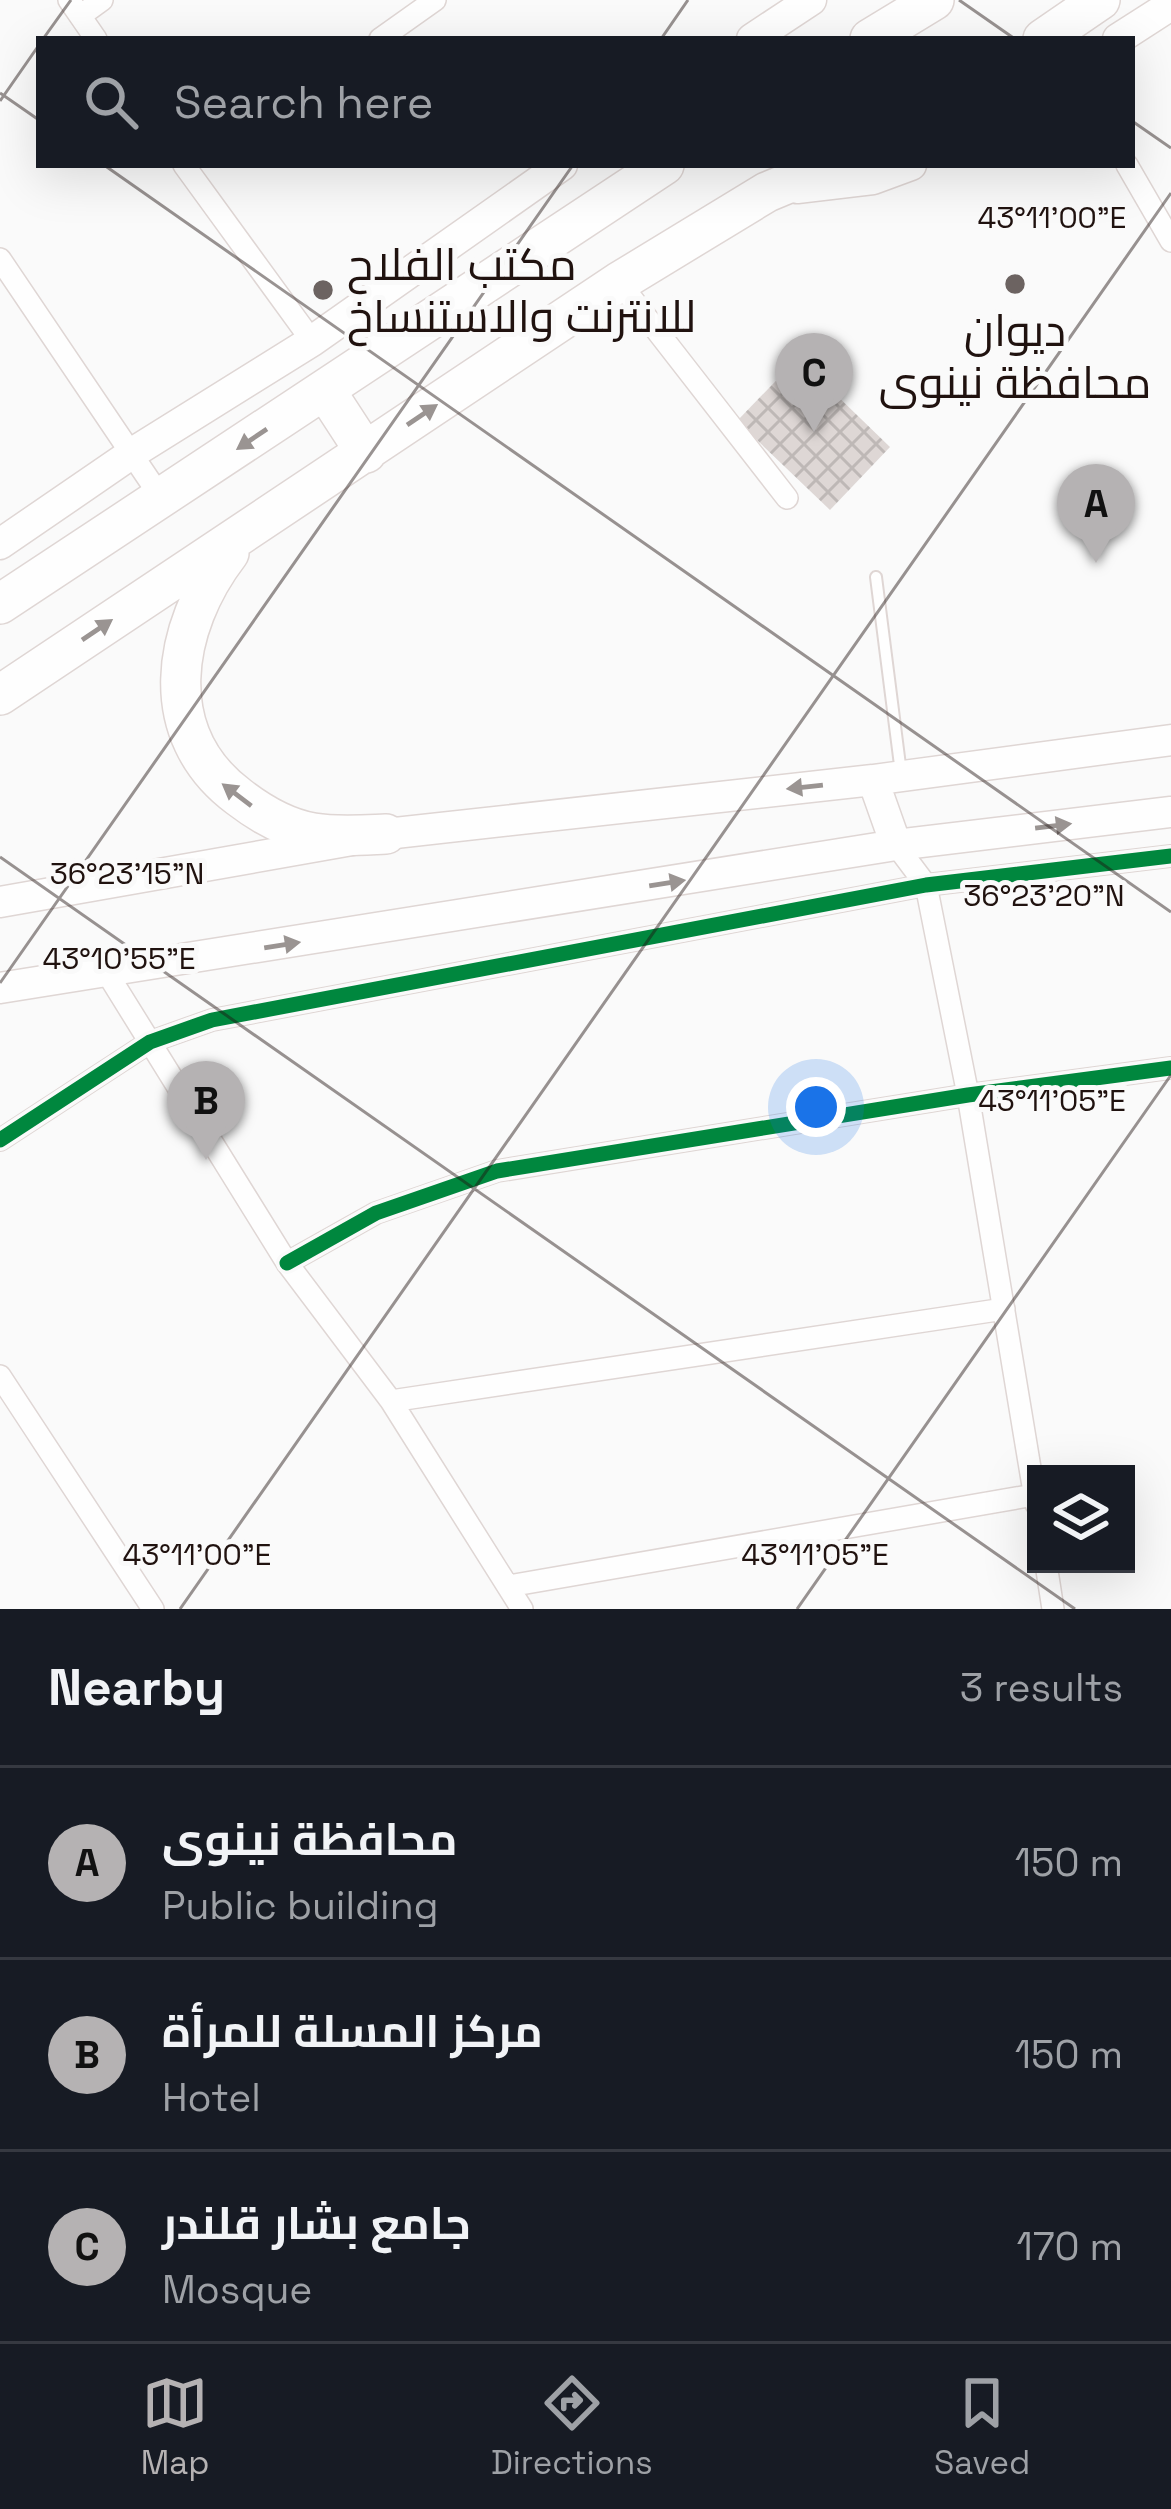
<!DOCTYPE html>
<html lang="en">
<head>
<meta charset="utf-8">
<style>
  :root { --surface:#171b24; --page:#242831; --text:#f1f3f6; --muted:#9ea1a6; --line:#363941; --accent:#b5b2b3 }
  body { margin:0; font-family:"Space Grotesk",Cairo,sans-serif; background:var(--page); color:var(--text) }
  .controls { position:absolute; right:36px; bottom:36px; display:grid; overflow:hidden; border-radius:0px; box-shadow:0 12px 48px #0002 }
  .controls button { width:108px; height:108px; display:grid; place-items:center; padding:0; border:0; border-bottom:3px solid var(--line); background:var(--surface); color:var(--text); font:60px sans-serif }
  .you { position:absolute; left:816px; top:1107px; width:42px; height:42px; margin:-30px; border:9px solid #fff; border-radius:50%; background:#1a73e8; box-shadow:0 0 0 18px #1a73e833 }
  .badge { display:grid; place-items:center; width:78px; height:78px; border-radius:50%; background:var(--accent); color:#111; font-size:39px; font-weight:700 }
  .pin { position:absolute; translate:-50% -99px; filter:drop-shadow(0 3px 6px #0008) }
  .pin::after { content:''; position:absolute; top:63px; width:42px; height:36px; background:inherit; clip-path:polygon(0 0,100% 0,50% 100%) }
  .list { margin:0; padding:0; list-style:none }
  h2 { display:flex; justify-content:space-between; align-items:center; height:156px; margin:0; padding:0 48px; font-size:51px }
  h2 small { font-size:39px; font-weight:400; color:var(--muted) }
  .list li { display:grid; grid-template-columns:78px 1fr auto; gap:36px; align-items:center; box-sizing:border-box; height:192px; padding:0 48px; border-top:3px solid var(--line) }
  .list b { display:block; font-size:45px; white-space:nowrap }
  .list p { margin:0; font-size:39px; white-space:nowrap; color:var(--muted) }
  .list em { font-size:39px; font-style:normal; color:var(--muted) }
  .icon { flex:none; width:66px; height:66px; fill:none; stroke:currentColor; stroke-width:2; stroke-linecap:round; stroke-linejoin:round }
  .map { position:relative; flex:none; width:1171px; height:1609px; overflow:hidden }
  .search { position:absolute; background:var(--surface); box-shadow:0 12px 48px #0002; left:36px; right:36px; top:36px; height:132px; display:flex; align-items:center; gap:30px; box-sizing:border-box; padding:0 42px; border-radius:0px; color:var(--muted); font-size:45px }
  .sheet { height:732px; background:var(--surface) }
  nav { display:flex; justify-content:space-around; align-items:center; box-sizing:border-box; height:168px; border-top:3px solid var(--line); background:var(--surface); font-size:33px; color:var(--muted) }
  nav a { display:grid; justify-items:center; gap:6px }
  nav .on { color:var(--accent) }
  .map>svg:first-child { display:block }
  .building { fill:url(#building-cross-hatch) }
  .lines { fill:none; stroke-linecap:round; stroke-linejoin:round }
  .lane-casing { stroke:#dfd6d4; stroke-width:14 }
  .street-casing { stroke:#dfd6d4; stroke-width:24 }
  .secondary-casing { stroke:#dfd6d4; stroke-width:33 }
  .highway-casing { stroke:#dfd6d4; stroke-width:42 }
  .lane { stroke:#fefefe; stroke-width:10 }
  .street { stroke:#fefefe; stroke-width:21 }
  .secondary { stroke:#fefefe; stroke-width:30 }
  .highway { stroke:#fefefe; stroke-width:39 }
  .cycleway-casing { stroke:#fafafa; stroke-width:22 }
  .cycleway { stroke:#00873e; stroke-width:15 }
  .oneway { fill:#9a9492 }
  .ticks { fill:none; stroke:#20120f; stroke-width:3; stroke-opacity:0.45 }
  .poi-dot { fill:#6c6361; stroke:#fafafa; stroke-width:4.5 }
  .labels { text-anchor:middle; stroke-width:10; stroke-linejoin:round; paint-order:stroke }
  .poi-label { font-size:45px; fill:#20120f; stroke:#fafafa; text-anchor:start }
  .ticks-label { font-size:30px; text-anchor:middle; fill:#20120f; stroke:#fafafa; stroke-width:10; stroke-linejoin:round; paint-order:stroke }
</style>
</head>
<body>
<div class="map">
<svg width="1171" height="1609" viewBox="0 0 1171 1609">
  <defs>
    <pattern id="building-cross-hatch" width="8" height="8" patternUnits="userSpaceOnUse" patternTransform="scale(3)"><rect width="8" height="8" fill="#ded7d5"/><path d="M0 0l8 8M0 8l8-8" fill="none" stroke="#beb8b6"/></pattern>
  </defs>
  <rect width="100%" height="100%" fill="#fafafa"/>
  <path class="building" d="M798,358L890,447L830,510L737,421Z"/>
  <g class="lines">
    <g class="lane-casing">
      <path id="lane" d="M876,577L901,773"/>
    </g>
    <g class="street-casing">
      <path id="street" d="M69,0L96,39
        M80,16L102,0
        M380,39L435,0
        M184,165L312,341
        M1127,165L1171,241
        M0,259L162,499
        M619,282L787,498
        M896,845L926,885L968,1095L1036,1504
        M107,973L287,1263L391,1401L522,1609
        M0,1140L150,1042L212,1020L926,885L1171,856
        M287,1263L376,1213L497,1171L968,1095L1171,1068
        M0,1376L153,1609
        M391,1401L1004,1309
        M1046,1564L1053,1609
        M509,1586L1034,1495"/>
    </g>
    <g class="secondary-casing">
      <path id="secondary" d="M752,39L811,0
        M1118,39L1171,5
        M797,188L873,179L911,165
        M0,544L134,452L312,341L562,165
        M873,780L896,845
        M0,902L386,834L873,780L1171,740
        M0,988L896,845L1171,812"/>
    </g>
    <g class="highway-casing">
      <path id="highway" d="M870,39L934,0
        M1043,39L1100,0
        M325,390L366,453
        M229,553C172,627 154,734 239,797C261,814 285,828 313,833C337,837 362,835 386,834
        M0,604L664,165
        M0,695L619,282L767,192L832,165"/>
    </g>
    <use href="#lane" class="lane"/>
    <use href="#street" class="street"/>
    <use href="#secondary" class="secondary"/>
    <use href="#highway" class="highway"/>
    <g class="cycleway-casing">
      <path id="cycleway" d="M0,1140L150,1042L212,1020L926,885L1171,856
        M287,1263L376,1213L497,1171L968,1095L1171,1068"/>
    </g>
    <use href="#cycleway" class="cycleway"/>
  </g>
  <defs><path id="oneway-solid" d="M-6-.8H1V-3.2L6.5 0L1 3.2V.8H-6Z" transform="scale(3)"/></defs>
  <g class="oneway">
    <use href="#oneway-solid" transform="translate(422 415) rotate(-34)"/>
    <use href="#oneway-solid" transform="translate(252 439) rotate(146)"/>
    <use href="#oneway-solid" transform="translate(97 630) rotate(-34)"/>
    <use href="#oneway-solid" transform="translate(805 787) rotate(174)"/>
    <use href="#oneway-solid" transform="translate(237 795) rotate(-143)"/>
    <use href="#oneway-solid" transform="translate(1053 826) rotate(-7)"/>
    <use href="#oneway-solid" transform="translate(667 883) rotate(-9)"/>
    <use href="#oneway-solid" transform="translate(282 945) rotate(-9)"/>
  </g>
  <path class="ticks" d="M959,0L1015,39M43,39L71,0M661,39L688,0M0,93L39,120M0,101L39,45M1132,121L1171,148M104,165L1171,912M0,857L1075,1609M0,983L573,165M180,1609L1171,193M797,1609L1171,1075"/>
  <g class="poi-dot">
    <circle cx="1015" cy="284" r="12"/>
    <circle cx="323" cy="290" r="12"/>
  </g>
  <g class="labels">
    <g class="poi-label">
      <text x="347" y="280">مكتب الفلاح<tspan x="347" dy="52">للانترنت والاستنساخ</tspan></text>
      <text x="1015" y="346" text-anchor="middle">ديوان<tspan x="1015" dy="52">محافظة نينوى</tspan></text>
    </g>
  </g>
  <g class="ticks-label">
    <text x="1052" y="228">43°11'00"E</text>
    <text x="127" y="884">36°23'15"N</text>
    <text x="1044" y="906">36°23'20"N</text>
    <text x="119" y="969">43°10'55"E</text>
    <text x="1052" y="1111">43°11'05"E</text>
    <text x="197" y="1565">43°11'00"E</text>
    <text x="815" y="1565">43°11'05"E</text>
  </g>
</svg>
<div class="controls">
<button><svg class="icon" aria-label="layers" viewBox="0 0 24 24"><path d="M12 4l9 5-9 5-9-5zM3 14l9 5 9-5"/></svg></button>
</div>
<div class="you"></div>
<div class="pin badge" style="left:1096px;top:563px">A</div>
<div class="pin badge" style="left:206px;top:1160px">B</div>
<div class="pin badge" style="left:814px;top:432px">C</div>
<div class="search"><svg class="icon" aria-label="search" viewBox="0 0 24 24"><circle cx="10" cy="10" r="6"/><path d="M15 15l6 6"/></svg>Search here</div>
</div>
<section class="sheet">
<h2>Nearby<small>3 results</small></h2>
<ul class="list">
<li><span class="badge">A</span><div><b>محافظة نينوى</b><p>Public building</p></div><em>150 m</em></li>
<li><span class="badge">B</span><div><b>مركز المسلة للمرأة</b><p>Hotel</p></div><em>150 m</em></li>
<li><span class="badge">C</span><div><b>جامع بشار قلندر</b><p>Mosque</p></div><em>170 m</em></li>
</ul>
</section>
<nav>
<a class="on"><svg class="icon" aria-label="map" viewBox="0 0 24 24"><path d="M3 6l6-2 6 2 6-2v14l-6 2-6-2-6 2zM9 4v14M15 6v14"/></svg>Map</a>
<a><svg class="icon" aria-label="directions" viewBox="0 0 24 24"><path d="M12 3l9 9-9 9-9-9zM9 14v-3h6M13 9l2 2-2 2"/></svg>Directions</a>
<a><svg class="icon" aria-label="saved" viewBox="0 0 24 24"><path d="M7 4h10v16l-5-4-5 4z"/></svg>Saved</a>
</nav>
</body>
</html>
